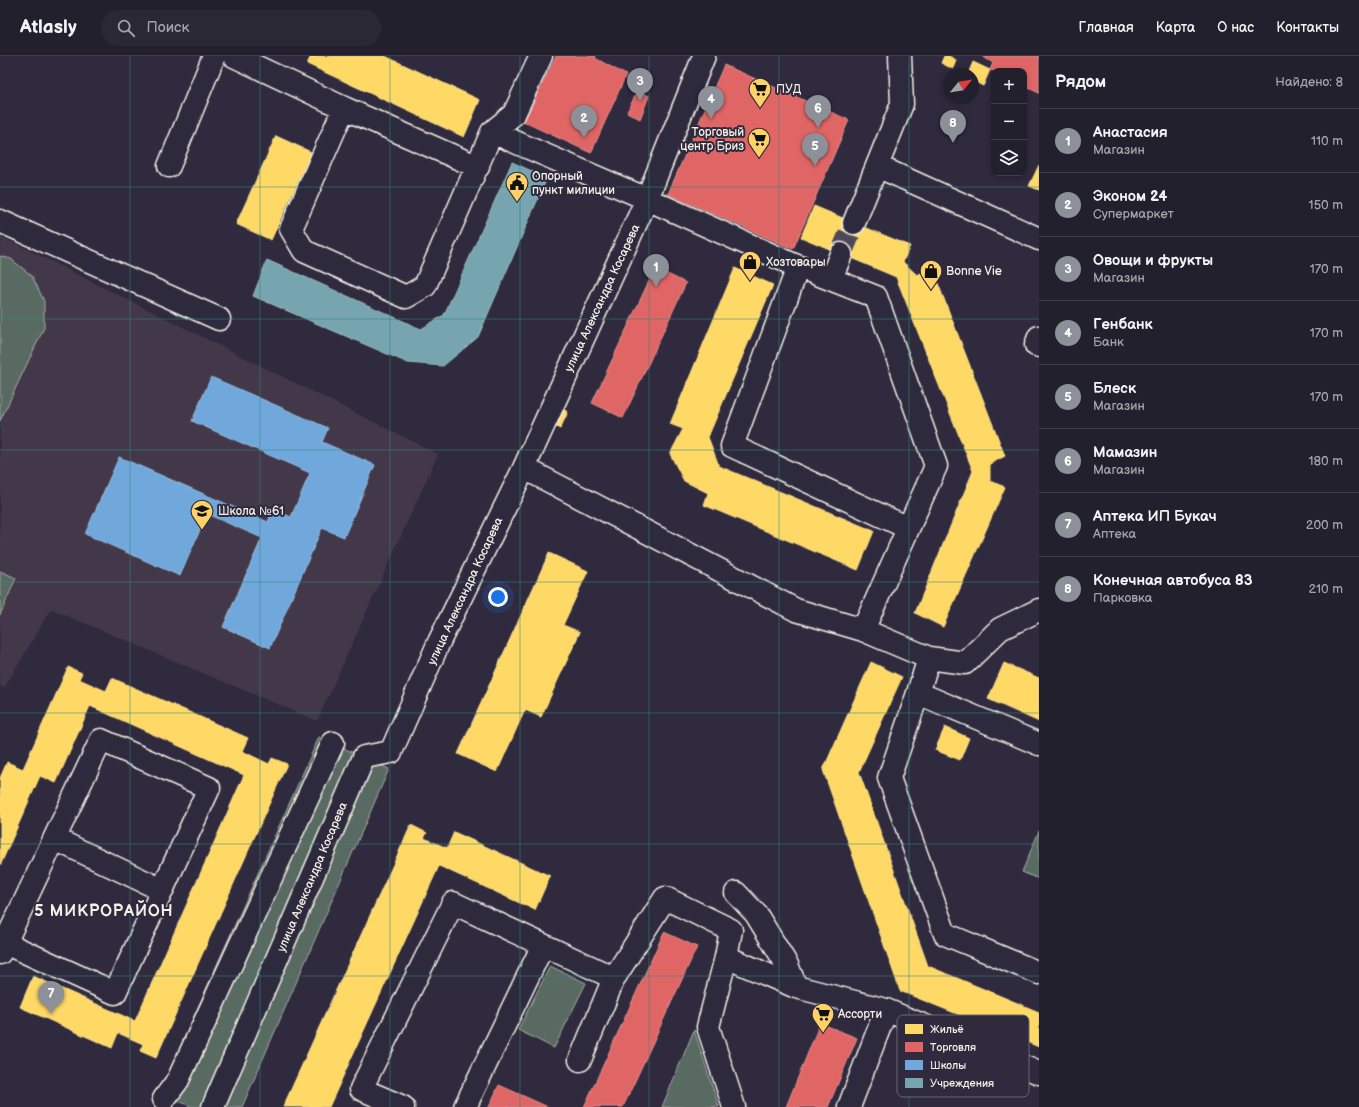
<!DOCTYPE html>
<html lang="ru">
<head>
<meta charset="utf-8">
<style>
  :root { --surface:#23202e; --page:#2b2836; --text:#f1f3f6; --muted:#a3a3aa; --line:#403e4a; --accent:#8c9099 }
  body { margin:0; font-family:"Balsamiq Sans",sans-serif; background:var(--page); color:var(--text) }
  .controls { position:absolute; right:12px; top:12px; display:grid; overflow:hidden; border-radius:8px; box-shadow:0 2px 6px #0003 }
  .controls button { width:36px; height:36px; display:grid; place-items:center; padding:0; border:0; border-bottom:1px solid var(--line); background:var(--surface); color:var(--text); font:20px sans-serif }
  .compass { position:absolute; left:943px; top:12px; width:36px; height:36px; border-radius:50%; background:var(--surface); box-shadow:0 2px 6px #0003; rotate:60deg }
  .you { position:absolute; left:498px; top:541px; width:14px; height:14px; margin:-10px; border:3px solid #fff; border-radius:50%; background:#1a73e8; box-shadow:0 0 0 6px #1a73e833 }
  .badge { display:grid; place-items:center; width:26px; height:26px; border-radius:50%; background:var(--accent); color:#fff; font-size:13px; font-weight:700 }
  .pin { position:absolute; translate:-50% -33px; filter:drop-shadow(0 1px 2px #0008) }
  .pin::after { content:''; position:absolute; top:21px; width:14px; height:12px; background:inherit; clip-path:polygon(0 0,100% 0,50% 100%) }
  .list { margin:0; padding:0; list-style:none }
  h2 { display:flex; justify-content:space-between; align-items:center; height:52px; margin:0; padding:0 16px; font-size:17px }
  h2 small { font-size:13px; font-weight:400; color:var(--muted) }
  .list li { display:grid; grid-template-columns:26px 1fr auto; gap:12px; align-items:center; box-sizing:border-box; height:64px; padding:0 16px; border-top:1px solid var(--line) }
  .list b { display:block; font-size:15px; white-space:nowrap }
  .list p { margin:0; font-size:13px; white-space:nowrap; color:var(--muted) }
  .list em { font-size:13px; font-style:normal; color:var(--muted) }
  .icon { flex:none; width:22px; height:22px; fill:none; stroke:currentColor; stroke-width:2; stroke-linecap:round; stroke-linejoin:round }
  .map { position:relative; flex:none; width:1039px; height:1051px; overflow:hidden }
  header { display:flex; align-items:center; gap:24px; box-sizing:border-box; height:56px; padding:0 20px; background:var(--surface); border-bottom:1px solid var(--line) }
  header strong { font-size:19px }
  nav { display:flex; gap:22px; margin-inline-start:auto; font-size:14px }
  .search { width:280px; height:36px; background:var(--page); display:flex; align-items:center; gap:10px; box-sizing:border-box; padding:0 14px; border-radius:22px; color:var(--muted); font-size:15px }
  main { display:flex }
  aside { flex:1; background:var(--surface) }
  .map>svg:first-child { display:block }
  .built { fill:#433849 }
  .green { fill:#586a62; stroke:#a6aea5 }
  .homes { fill:#ffd966; stroke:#fce08d }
  .shops { fill:#e06666; stroke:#e6908d }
  .schools { fill:#6fa8dc; stroke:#97bee0 }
  .public { fill:#76a5af; stroke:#9cbcc0 }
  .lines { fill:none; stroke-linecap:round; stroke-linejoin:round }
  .minor-tunnel { stroke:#4d4857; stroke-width:22; stroke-dasharray:22 11; stroke-linecap:butt }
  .minor-casing { stroke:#f4f1e8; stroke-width:25 }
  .minor { stroke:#2f2a3d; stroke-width:22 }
  .grid { fill:none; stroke:#318880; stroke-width:1; stroke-opacity:0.55 }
  .labels { text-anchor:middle; stroke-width:4; stroke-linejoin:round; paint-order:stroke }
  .poi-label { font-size:12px; fill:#f4f1e8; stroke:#2f2a3d; text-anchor:start }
  .street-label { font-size:12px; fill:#f4f1e8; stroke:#2f2a3d }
  .district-label { font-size:16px; font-weight:bold; letter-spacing:1px; fill:#f4f1e8; stroke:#2f2a3d }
  .key { fill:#2f2a3d; stroke:#6a6670; stroke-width:1 }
  .key-label { font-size:11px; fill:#f4f1e8 }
</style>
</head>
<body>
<header>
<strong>Atlasly</strong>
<div class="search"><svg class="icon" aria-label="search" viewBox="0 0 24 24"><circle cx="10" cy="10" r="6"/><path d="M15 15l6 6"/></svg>Поиск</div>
<nav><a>Главная</a><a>Карта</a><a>О нас</a><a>Контакты</a></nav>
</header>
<main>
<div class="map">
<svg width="1039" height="1051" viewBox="0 0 1039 1051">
  <rect width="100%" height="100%" fill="#2f2a3d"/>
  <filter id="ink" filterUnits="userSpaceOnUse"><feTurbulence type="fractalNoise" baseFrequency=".025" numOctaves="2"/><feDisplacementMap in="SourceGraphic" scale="8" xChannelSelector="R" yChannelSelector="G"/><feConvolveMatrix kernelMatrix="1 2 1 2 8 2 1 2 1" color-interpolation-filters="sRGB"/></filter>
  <g filter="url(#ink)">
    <path class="built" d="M0,180L438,398L317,665L51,553L4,632L0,630Z"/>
    <path class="green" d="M0,200L11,203L32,220L44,245V272L0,365Z
      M0,515L16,522L0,559Z
      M319,681L389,713L242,1051H192L160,1036Z
      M1039,775V823L1022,816Z
      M550,910L586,927L554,992L518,974Z
      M694,974L719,1051H662Z"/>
    <path class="homes" d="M311,0H385L480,44L464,81L307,8Z
      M944,0H949L956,4L953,13L941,7Z
      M973,6L990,14L983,30L973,25V18H968Z
      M276,80L311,96L271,184L236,168Z
      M1039,109V134L1029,130Z
      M814,150L910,190L903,206L917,219L932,212L1005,400L990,408V425L1005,431L943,571L915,557L973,415L896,221L801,181Z
      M735,212L773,229L708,381L719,410L874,475L858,514L704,449L708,437L684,425L670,398L683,373L670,368Z
      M557,350L568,356L560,373L549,367Z
      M549,497L588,515L563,569L580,576L541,661L525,654L497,716L458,698Z
      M871,606L902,621L859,716L928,910L1039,956V991L900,935L823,714Z
      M1004,607L1039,622V666L988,643Z
      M68,611L82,617L79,623L106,635L112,622L248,682L242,695L269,708L272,702L287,708L156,1002L140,995L143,988L118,977L112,992L20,951L33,920L135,965L244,719L90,650L56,727L40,720L0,810V722L7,706L23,713Z
      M945,671L969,682L960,704L935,694Z
      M411,769L427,777L424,782L447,792L454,776L550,820L535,854L439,810L329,1051H283Z"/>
    <path class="shops" d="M556,0H596L595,2L626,19L591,97L524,66Z
      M982,0H1039V37L1024,30V15H994L990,14L993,7Z
      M724,9L849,64L793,193L668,138Z
      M638,34L649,40L640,63L627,56Z
      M655,212L686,227L623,362L592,347Z
      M664,876L697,891L623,1051H584Z
      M820,967L857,982L828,1051H786Z
      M499,1029L548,1051H489Z"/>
    <path class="schools" d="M211,321L328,372L322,386L375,409L344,481L322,472L270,592L223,571L262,482L207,458L180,520L85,478L119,401L268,466L273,453L291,461L310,417L192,365Z"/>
    <path class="public" d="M512,106L547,122L478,281L443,310L408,307L253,240L267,204L421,273L444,259Z"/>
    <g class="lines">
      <path class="minor-tunnel" d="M841,198L854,167"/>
      <g class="minor-casing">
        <path id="minor" d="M234,0L344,52L350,56
          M900,0L902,48L877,110L1039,183
          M492,76L647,143L792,208L876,241L936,410L863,574L929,602L965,607L1000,573L1039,554
          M169,110L214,0
          M478,111L344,52L291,173L304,195L406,241L425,230L492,76L514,58L541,0
          M0,165L219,263
          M854,167L877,110
          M798,211L732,390L908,472
          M831,223L841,198
          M1039,281L1036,289L1039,290
          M524,412L796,554L863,574
          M929,602L918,637L889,722L945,878L1039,917
          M918,637L1039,688
          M55,783L162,834
          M736,837L756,858L787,909L796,931L886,954L849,1051
          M0,897L5,887L101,684L209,732L115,937L5,887
          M726,901L796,931
          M886,954L1039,1017
          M580,1004L614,922L665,842L731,874L726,901L708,971L734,1051
          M164,1043L178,1024L333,687
          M213,1051L364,701L391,696L439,586L524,412L647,143L704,0
          M403,1051L361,1033L453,847L614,922
          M465,1051L543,889"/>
      </g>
      <use href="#minor" class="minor"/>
    </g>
  </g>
  <path class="grid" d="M130,0V1051M260,0V1051M390,0V1051M520,0V1051M649,0V1051M779,0V1051M909,0V1051M0,131H1039M0,263H1039M0,394H1039M0,526H1039M0,657H1039M0,788H1039M0,920H1039"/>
  <defs>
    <g id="supermarket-pin" transform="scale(1.15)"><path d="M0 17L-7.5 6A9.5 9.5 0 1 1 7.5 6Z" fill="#ffd166" stroke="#2f2a3d"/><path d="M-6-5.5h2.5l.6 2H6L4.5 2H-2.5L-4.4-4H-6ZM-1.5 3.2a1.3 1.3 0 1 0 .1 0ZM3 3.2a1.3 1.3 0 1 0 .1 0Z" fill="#111"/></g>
    <g id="civic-pin" transform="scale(1.15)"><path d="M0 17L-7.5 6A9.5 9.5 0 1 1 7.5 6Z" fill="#ffd166" stroke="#2f2a3d"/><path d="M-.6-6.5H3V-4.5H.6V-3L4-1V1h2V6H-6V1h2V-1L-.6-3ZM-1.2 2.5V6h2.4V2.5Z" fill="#111"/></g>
    <g id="shop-pin" transform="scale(1.15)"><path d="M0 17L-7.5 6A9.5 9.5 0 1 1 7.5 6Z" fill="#ffd166" stroke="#2f2a3d"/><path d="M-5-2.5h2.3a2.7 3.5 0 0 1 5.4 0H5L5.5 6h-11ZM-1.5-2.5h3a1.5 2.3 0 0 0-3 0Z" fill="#111"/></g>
    <g id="school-pin" transform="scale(1.15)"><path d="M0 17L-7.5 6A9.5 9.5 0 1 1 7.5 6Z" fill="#ffd166" stroke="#2f2a3d"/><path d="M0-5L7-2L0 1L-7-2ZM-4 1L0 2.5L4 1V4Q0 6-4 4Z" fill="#111"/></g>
  </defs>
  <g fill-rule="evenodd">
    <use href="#supermarket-pin" x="760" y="33"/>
    <use href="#supermarket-pin" x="759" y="83"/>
    <use href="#civic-pin" x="517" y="127"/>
    <use href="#shop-pin" x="750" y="206"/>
    <use href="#shop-pin" x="931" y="215"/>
    <use href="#school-pin" x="202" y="455"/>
    <use href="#supermarket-pin" x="823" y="958"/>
  </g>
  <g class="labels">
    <g class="poi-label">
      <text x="776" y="37">ПУД</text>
      <text x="744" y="80" text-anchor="end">Торговый<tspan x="744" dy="14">центр Бриз</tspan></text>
      <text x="532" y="124">Опорный<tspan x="532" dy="14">пункт милиции</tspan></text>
      <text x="766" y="210">Хозтовары</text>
      <text x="946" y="219">Bonne Vie</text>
      <text x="218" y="459">Школа №61</text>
      <text x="838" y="962">Ассорти</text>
    </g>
    <g class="street-label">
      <text transform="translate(602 242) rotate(-65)" y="4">улица Александра Косарева</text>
      <text transform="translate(465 535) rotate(-65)" y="4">улица Александра Косарева</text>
      <text transform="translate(312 821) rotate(-67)" y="4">улица Александра Косарева</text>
    </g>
    <g class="district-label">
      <text x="104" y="860">5 МИКРОРАЙОН</text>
    </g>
  </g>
  <rect x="897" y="959" width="132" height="82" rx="6" class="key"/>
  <rect x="905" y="968" width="18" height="10" fill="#ffd966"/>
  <rect x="905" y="986" width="18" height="10" fill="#e06666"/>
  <rect x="905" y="1004" width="18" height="10" fill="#6fa8dc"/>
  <rect x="905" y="1022" width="18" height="10" fill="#76a5af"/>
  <g class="key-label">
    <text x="930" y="977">Жильё</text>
    <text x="930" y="995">Торговля</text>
    <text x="930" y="1013">Школы</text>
    <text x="930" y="1031">Учреждения</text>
  </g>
</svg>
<div class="controls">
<button>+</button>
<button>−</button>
<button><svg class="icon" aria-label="layers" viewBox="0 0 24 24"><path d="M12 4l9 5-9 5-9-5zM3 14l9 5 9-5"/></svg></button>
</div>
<svg class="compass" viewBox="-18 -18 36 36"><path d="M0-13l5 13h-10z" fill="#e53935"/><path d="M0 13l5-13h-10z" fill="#a3a3aa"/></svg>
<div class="you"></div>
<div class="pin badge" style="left:656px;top:231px">1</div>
<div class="pin badge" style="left:584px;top:82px">2</div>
<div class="pin badge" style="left:640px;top:45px">3</div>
<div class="pin badge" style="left:711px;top:63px">4</div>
<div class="pin badge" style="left:815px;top:110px">5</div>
<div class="pin badge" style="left:818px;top:72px">6</div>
<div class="pin badge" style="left:51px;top:958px">7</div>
<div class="pin badge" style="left:953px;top:87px">8</div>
</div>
<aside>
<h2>Рядом<small>Найдено: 8</small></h2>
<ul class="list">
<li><span class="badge">1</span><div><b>Анастасия</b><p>Магазин</p></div><em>110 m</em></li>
<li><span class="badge">2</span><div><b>Эконом 24</b><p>Супермаркет</p></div><em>150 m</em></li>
<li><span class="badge">3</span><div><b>Овощи и фрукты</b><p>Магазин</p></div><em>170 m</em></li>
<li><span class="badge">4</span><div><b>Генбанк</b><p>Банк</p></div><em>170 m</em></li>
<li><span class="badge">5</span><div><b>Блеск</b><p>Магазин</p></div><em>170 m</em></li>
<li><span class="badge">6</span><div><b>Мамазин</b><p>Магазин</p></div><em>180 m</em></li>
<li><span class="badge">7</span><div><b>Аптека ИП Букач</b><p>Аптека</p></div><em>200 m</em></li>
<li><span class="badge">8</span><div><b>Конечная автобуса 83</b><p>Парковка</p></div><em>210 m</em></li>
</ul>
</aside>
</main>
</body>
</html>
